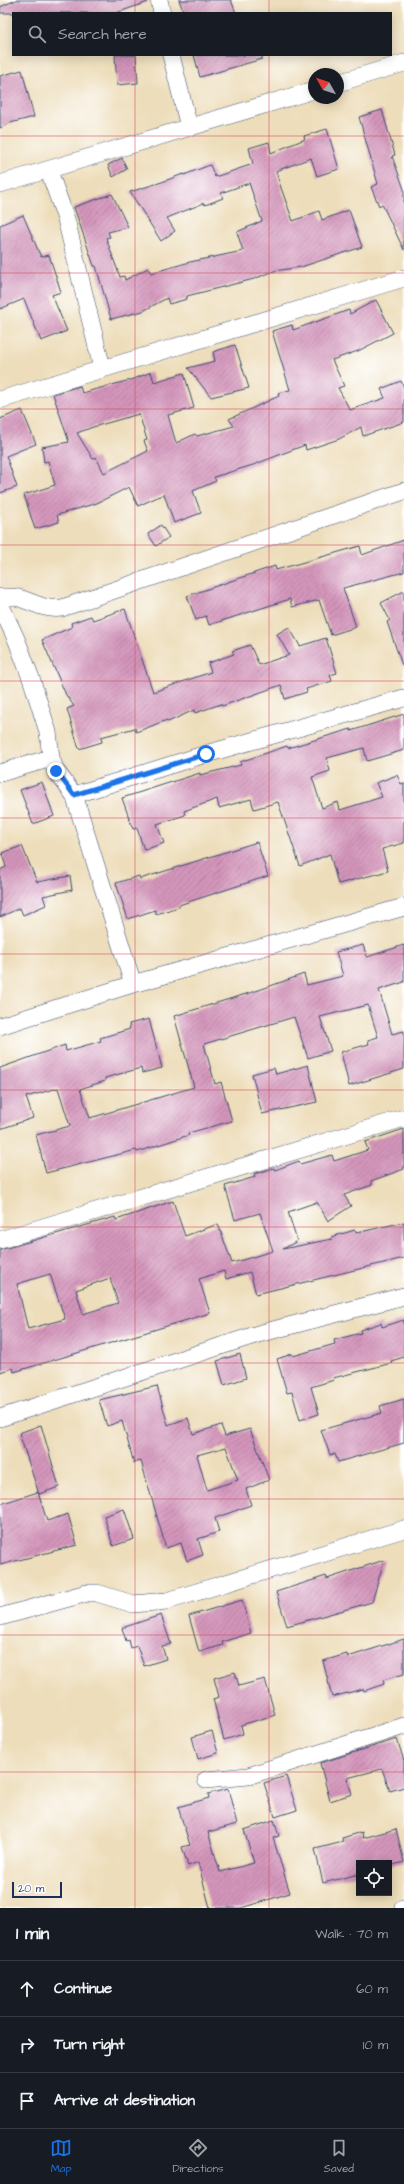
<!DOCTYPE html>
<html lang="en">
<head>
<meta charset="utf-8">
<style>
  :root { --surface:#171b24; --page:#20242c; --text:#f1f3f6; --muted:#9ea1a6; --line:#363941; --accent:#1a73e8 }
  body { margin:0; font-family:"Architects Daughter",sans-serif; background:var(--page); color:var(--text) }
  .controls { position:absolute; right:12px; bottom:12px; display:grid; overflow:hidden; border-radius:0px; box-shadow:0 2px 10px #0003 }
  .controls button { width:36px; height:36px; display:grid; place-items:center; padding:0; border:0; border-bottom:1px solid var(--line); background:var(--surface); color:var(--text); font:20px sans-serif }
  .compass { position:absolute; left:308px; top:68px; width:36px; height:36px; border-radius:50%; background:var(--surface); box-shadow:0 2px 10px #0003; rotate:309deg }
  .scale { position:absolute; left:12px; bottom:10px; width:50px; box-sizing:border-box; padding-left:4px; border:2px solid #1b2f5e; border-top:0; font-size:11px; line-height:14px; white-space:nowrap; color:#1b2f5e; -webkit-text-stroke:3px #fff; paint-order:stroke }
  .stop { position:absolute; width:12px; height:12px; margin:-9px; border:3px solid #1a73e8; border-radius:50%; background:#fff }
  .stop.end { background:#1a73e8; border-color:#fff; box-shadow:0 1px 4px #0008 }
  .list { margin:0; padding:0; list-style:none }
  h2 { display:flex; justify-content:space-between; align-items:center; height:52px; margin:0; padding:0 16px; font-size:17px }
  h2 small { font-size:13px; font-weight:400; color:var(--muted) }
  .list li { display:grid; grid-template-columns:26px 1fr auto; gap:12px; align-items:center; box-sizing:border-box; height:56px; padding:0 16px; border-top:1px solid var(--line) }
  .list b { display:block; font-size:15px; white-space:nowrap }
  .list em { font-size:13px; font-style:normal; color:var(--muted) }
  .icon { flex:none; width:22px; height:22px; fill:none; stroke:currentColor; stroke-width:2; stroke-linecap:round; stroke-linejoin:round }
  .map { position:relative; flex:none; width:404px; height:1908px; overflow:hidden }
  .search { position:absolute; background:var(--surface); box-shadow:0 2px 10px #0003; left:12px; right:12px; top:12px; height:44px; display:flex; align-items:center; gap:10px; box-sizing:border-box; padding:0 14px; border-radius:0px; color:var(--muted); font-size:15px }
  .sheet { height:220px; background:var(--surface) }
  nav { display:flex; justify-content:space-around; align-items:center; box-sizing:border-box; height:56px; border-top:1px solid var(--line); background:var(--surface); font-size:11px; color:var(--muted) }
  nav a { display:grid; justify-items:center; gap:2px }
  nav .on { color:var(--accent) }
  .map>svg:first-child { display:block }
  .building { fill:url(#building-hatch); fill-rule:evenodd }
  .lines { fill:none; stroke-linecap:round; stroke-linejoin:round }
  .street-casing { stroke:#3a496c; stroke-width:18 }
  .street { stroke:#fff; stroke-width:17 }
  .route { stroke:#1a73e8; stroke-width:5 }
  .grid { fill:none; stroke:#d1495b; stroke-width:1; stroke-opacity:0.55 }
</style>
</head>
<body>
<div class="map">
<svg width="404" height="1908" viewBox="0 0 404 1908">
  <defs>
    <pattern id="building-hatch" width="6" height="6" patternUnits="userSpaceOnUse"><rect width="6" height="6" fill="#d495bb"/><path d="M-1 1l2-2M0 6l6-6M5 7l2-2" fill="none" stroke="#ab7a9b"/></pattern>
  </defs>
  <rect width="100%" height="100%" fill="#fff"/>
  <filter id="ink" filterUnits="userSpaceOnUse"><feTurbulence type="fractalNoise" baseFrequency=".025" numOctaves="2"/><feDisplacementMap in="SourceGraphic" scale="8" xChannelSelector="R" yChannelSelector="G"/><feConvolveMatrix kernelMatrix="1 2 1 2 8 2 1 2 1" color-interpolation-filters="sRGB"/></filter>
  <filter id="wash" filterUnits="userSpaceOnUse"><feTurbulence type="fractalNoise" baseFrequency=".012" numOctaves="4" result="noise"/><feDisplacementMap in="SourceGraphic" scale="16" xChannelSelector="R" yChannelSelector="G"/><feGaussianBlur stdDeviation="0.9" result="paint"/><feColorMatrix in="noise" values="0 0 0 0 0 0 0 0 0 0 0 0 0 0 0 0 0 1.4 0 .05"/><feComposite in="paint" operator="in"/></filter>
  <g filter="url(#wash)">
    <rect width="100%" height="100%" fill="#edddba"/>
    <g id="blocks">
      <path class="building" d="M16,0H147L148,2L116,13H0V7Z
        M179,0H231L236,13H184Z
        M115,55H136L138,83L117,85Z
        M194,55H262V59L200,77Z
        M22,70L34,117L10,123L0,128V76Z
        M382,110L395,155L392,156L404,189V250L382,204L379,206L371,187L378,184L359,117Z
        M327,129L339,169L317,176L311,158L276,171L281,188L293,221L319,211L322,220L349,210L362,247L301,267L274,271L254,279L187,296V299L169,304L167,298L143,311L111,319L96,266H94L74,207L112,194L128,227L108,232L110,237L106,238L120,277L124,276L125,280L148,268L151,273L190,262L243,251L237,232L262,221L249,183L221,193L223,198L205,205L204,203L167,218L175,231L161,241L130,192L162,182L183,174L184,175L210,165L215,177L253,164L249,148L269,142L271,153L305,139L304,136Z
        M122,158L127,169L113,177L108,165Z
        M23,215L41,257L49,255L61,292L52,295L67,331L41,341L24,299L0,309V225Z
        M376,300L393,333L358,351L332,360L344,386L338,388L350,410L385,398L381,389L401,381L404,388V422L363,436L361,427L339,439L306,450L305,445L253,465L214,477L216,481L193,491L201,513L174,523L164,494L138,506L129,487L97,503L57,515L59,522L35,529L24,495L55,485L48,461L44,462L42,447L69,442L53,394L80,386L82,393L134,379L151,372L154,382L184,373L194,408L168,415L176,443L195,434L197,436L234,426L229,419L279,396L278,393L290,390L272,331L292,325L293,330L349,310L350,314ZM139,414L147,440L144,441L148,451L104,473L96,457L93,459L77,433L93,427Z
        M235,345L249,388L211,397L188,368L215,361L213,352Z
        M22,410L36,444L6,456L17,487L0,493V419Z
        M161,525L169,537L156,546L148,534Z
        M404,540V572L343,588L356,627L331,635L319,600L292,607L290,599L209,625L206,616L196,620L187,596L275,566L276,570L360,546L362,555Z
        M404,591V664L402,665L387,622L390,620L381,603Z
        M125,609L153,692L211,672L208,663L234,654L232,651L250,645L259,665L289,655L277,634L289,627L300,646L326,638L337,673L330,675L332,681L306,689L307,692L285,699L281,685L222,706L221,704L195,713L194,710L168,722L167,720L136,732L135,728L101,737L102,742L79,749L67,709L74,706L66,695L42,640L72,627L71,623L91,616L93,620Z
        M404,714V750L367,761L364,748L327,758L330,771L312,777L322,808L338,802L340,810L382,797L376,783L397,775L401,784L404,783V843L382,849L388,871L338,884L330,854L300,866L278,802L254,809L251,799L219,808L217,799L184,811L185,815L157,824L164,843L144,850L137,828L133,829L122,798L200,773V775L241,765L240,762L287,746L288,748L351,729V731Z
        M42,782L54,816L33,824L20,790Z
        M257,842L268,876L179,905V907L156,914L155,910L128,919L116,883L139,876L140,879Z
        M22,846L37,882L70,876L72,890L43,896L46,905L23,915L20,908L0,917V870L6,867L2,853Z
        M363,945L367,957L404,945V982L379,990L392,1034L404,1031V1069L349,1086L341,1052L369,1044L368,1040L378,1037L368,1005L320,1017L331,1051L308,1058L294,1017L204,1044L215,1084L221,1082L232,1121L188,1133L189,1135L137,1152L136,1150L46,1173L36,1135L70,1126L58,1088L26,1097L33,1118L0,1129V1068L65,1045L66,1051L101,1041L100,1038L130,1029L129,1024L149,1019L162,1068L142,1073L141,1068L105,1078V1081L80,1089L90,1118L194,1087L174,1016L259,990L304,974L307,985L343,976L336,952Z
        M308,1065L317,1102L262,1114L252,1074L274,1068L276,1074Z
        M404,1129V1169L371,1181L372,1185L344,1195L351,1206L328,1221L317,1202L288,1212L297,1241L283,1249L332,1239L331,1237L355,1230L356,1233L404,1222V1258L256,1294L250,1272L226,1279L224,1271L199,1279L210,1313L14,1372L13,1368L0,1372V1250L115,1217L116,1220L173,1201L185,1236L218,1224L232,1263L273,1251L260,1213L235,1220L225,1186L255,1177L254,1174L274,1168L275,1170L299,1161L300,1164L332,1155L334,1161L368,1150L365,1142ZM50,1274L65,1319L28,1329L17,1284ZM110,1278L118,1303L83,1314L76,1290Z
        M404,1320V1357L391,1361L392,1363L333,1378L334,1380L311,1387L319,1414L300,1420L292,1392L287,1393L277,1359L292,1354L293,1356L335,1344L334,1340L361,1333L360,1330L381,1323L382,1327Z
        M240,1354L246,1378L224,1385L217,1361Z
        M157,1386L168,1425L188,1418L193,1434L221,1425L225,1436L250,1429L269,1480L246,1489L251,1505L215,1518L219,1532L198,1539L203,1555L187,1561L181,1543L166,1548L141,1461L134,1463L122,1421L107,1426L99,1400ZM226,1447L238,1480L207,1490L197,1455Z
        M404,1399V1443L338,1462L335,1454L330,1455L321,1430L382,1413L380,1406Z
        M41,1425L59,1487L39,1494L19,1433Z
        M38,1492L47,1521L68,1514L77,1545L0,1565V1504Z
        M124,1509L134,1539L113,1546L104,1516Z
        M384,1560L372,1602L287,1626L276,1592L326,1576L327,1579Z
        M242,1600L251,1633L222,1642L223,1645L199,1652L189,1616Z
        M161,1615L171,1644L162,1646L166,1659L144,1666L137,1646L131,1648L129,1640L126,1641L122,1628Z
        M404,1639V1674L383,1680L384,1684L364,1691L363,1689L332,1697L323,1661L347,1654L348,1657Z
        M235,1672L239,1686L265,1679L275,1715L241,1725L243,1734L224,1740L213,1699L219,1697L214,1678Z
        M212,1731L218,1753L198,1759L192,1737Z
        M397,1739L404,1761V1787L390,1791L382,1769L347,1778L352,1794L330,1801L320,1763Z
        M286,1776L297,1810L275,1817L264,1783Z
        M228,1789L237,1824L208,1832L220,1872L254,1863L244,1830L274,1820L279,1836L273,1838L290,1893L241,1908H210L198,1862L188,1866L182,1847L190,1845L178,1807L209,1798L208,1794Z
        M396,1829L404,1862L389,1866V1863H359V1874L323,1883L315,1849L343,1842L342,1838L362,1832L363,1838Z"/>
    </g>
  </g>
  <g filter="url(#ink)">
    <use href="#blocks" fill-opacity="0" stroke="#3a496c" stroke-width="1"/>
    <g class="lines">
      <g class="street-casing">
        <path id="street" d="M159,0L162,13
          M171,55L189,127
          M338,83L404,63
          M49,171L66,219L102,368
          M0,184L314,90
          M0,400L404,278
          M0,597C7,597 16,596 22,599C37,604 46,610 62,608L404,491
          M0,604L17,641L32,681L48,732L51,758L56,771L74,795L133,984
          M0,773L51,758
          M74,795L206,754L404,698
          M0,1026L133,984L404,907
          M0,1240L404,1118
          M0,1418L258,1334L404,1296
          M0,1617L87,1593H97L133,1604L167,1601L404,1529
          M206,1780L248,1776L404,1726
          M403,1908H404"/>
      </g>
      <use href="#street" class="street"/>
    </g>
  </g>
  <g class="lines" filter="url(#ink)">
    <path class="route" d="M56,771L74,795L206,754"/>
  </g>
  <path class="grid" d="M135,0V13M269,0V13M135,55V1908M269,55V1908M0,136H404M0,273H404M0,409H404M0,545H404M0,681H404M0,818H404M0,954H404M0,1090H404M0,1227H404M0,1363H404M0,1499H404M0,1635H404M0,1772H404"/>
</svg>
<div class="controls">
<button><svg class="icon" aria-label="locate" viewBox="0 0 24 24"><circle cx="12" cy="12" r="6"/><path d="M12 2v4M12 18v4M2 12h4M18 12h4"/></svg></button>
</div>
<svg class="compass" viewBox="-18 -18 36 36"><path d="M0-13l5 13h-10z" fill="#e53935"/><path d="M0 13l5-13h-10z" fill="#9ea1a6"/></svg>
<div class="scale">20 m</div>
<div class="stop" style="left:206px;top:754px"></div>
<div class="stop end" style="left:56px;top:771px"></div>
<div class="search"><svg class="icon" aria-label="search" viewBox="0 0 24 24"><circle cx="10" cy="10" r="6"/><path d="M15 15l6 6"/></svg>Search here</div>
</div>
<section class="sheet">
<h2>1 min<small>Walk · 70 m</small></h2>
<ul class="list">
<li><svg class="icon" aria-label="ahead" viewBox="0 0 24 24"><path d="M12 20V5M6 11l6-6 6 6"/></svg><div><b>Continue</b></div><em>60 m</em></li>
<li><svg class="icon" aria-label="right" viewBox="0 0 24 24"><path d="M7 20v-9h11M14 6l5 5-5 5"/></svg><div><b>Turn right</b></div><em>10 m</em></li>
<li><svg class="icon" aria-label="arrive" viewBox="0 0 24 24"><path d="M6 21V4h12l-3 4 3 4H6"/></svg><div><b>Arrive at destination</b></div></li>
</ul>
</section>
<nav>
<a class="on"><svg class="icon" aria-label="map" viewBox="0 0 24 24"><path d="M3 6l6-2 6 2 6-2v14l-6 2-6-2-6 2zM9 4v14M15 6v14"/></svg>Map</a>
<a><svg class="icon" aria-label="directions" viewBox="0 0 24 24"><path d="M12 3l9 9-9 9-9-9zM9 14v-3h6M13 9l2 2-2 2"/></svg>Directions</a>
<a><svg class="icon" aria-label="saved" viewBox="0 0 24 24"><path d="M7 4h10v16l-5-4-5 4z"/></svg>Saved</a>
</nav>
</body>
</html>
